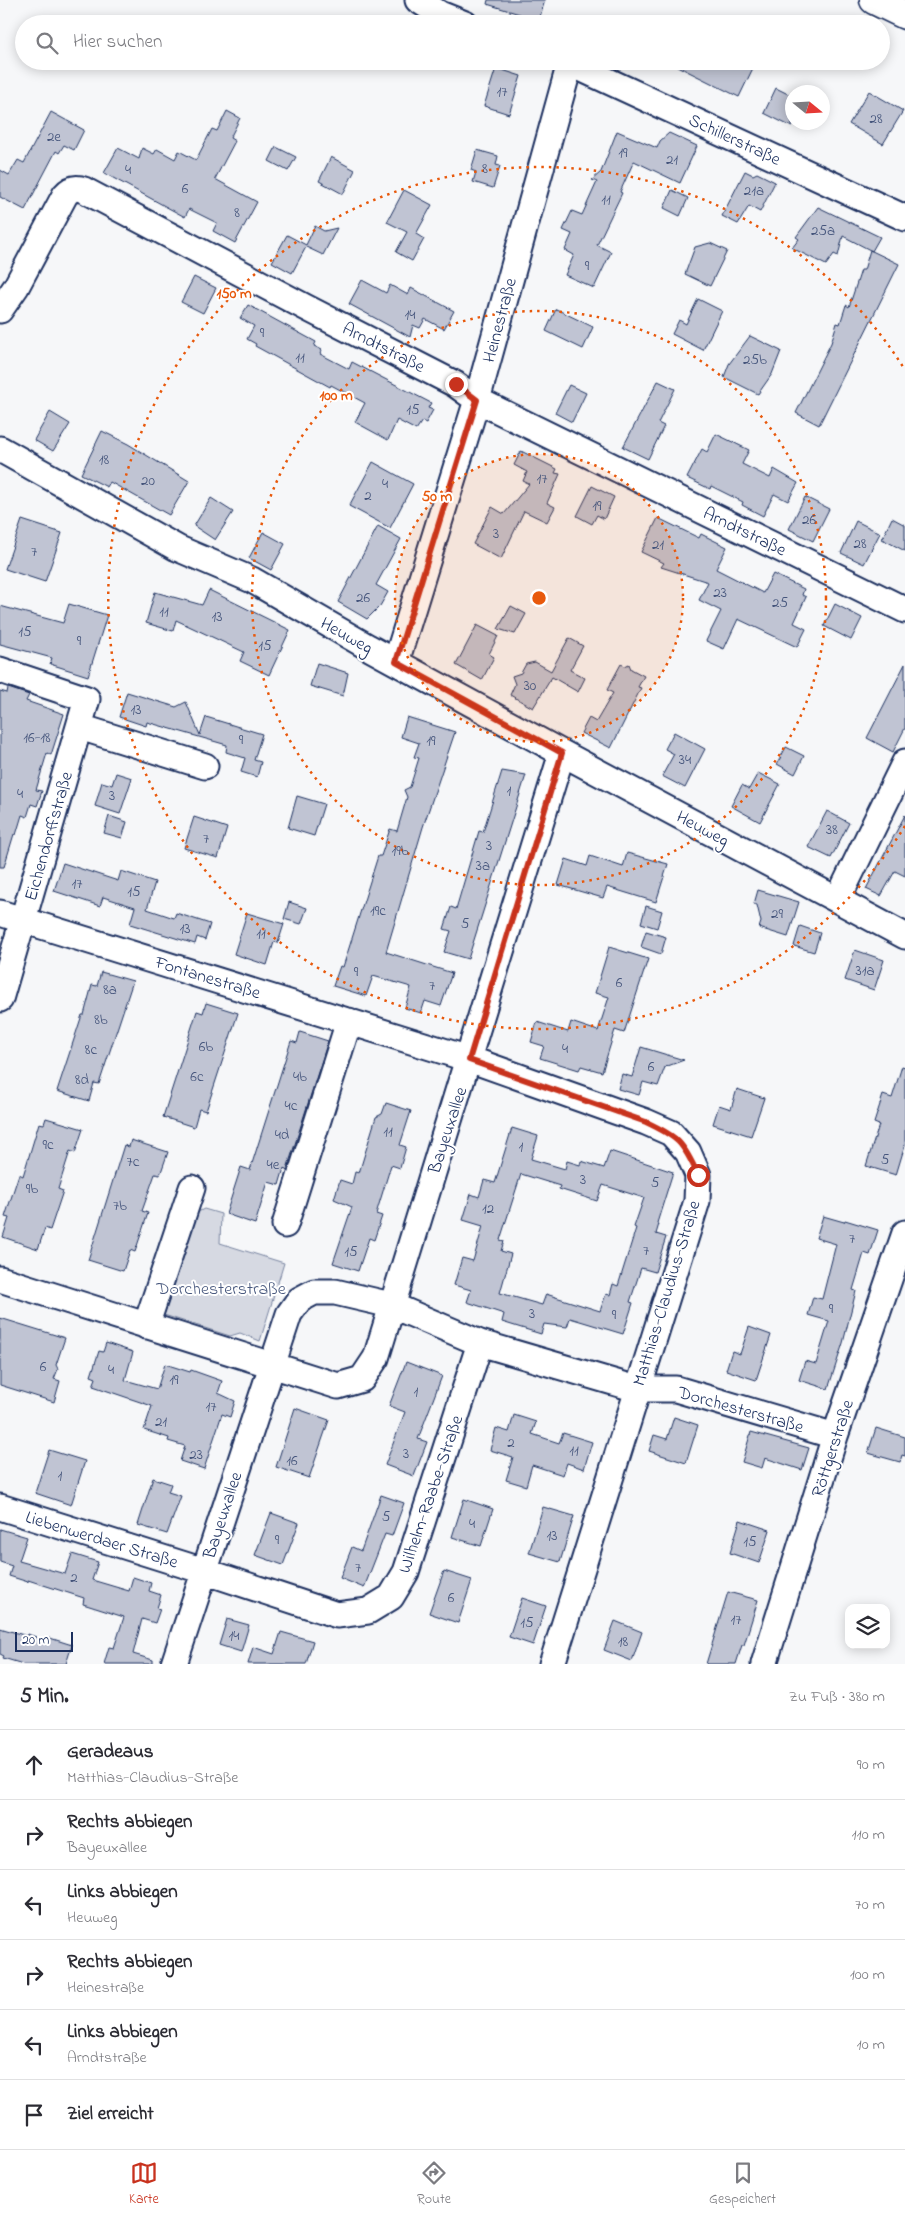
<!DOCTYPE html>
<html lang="de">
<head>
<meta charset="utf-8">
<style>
  :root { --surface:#fff; --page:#f2f2f3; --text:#2b2b33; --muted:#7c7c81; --line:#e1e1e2; --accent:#c8321e }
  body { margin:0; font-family:"Indie Flower",sans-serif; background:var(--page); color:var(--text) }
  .controls { position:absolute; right:15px; bottom:15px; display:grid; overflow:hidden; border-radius:10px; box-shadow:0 2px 12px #0003 }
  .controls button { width:45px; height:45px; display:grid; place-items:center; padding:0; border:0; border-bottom:1px solid var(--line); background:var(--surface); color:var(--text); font:25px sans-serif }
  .compass { position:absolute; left:785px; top:85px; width:45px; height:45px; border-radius:50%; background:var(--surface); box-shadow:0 2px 12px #0003; rotate:108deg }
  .scale { position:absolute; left:15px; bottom:12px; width:58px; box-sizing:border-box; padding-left:5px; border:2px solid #1b2f5e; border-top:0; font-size:14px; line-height:18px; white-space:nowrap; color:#1b2f5e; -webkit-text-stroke:4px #fff; paint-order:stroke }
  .stop { position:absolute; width:15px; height:15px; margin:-11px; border:4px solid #c8321e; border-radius:50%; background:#fff }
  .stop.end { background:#c8321e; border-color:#fff; box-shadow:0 1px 5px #0008 }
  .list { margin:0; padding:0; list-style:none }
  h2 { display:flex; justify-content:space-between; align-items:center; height:65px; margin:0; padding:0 20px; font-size:21px }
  h2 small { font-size:16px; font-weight:400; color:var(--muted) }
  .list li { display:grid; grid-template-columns:32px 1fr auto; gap:15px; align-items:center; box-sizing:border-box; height:70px; padding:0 20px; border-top:1px solid var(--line) }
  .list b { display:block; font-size:19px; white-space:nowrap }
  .list p { margin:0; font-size:16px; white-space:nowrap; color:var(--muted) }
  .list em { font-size:16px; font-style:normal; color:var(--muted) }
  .icon { flex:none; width:28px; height:28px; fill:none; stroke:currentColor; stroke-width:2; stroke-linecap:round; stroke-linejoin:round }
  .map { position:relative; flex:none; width:905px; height:1664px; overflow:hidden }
  .search { position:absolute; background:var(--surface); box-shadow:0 2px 12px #0003; left:15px; right:15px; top:15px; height:55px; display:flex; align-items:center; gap:12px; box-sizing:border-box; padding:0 18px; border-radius:28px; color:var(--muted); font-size:19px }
  .sheet { height:485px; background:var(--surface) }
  nav { display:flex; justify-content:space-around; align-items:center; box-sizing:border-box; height:70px; border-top:1px solid var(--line); background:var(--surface); font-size:14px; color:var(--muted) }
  nav a { display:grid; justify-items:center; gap:2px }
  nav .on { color:var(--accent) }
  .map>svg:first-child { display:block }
  .green { fill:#d6d9e2; stroke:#7884a0 }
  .building { fill:#c0c4d3; stroke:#1b2f5e; fill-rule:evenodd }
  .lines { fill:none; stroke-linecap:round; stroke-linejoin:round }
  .minor-casing { stroke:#1b2f5e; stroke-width:29 }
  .major-casing { stroke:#1b2f5e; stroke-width:31 }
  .minor { stroke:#fff; stroke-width:25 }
  .major { stroke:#fff; stroke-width:28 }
  .route { stroke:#c8321e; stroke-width:6 }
  .ring { fill:none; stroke:#e8590c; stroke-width:2.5; stroke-dasharray:2.5 5 }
  .labels { text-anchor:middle; stroke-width:4; stroke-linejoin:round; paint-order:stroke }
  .number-label { font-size:15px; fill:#44547b }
  .street-label { font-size:18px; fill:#1b2f5e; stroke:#fff }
  .park-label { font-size:18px; fill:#4a5a7f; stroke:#fff }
  .centre { fill:#e8590c; stroke:#fff; stroke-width:2.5 }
  .ring-label { font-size:15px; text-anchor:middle; font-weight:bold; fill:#e8590c; stroke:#fff; stroke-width:4; stroke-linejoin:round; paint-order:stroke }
</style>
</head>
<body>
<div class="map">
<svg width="905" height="1664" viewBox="0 0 905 1664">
  <rect width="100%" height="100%" fill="#f6f7f9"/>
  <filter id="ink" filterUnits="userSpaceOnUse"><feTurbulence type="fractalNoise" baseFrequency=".02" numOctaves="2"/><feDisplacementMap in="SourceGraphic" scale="10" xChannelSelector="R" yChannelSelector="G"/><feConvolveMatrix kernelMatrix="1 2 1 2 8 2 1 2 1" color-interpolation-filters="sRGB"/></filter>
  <g filter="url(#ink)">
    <path class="green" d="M204,1209L221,1214L220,1243L284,1263L260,1341L240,1333L230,1336L164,1315L196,1213Z"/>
    <path class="building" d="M488,0H545L539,20L487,4Z
      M667,61H739L753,68L739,97Z
      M496,68L521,76L509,114L484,106Z
      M776,88L792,96V127L764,113Z
      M869,91L903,111L883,144L849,124Z
      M227,111L240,118L230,138L235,141L215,179L257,202L235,243L213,231L217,223L189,209L185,217L104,173L118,148L139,159L142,148L154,154L157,149L175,159L179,151L196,160L212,129L217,131Z
      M51,112L84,130L74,150L64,145L59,153L56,151L25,210L0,197V170L9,175L18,160L24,163Z
      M617,131L657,148L660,141L669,133L697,146L680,183L634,161L620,192L622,193L597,245L611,252L594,288L565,275L574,255L565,250L572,234L563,230L572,211L582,215L597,182L592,180L601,172Z
      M276,147L296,157L288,171L269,161Z
      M477,150L498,156L496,165L500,166L493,188L473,182L476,172L471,170Z
      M331,157L355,170L343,194L319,181Z
      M745,171L753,175L757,173L775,182L760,212L749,206L738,224L722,216Z
      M404,190L432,205L416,234L424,239L412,261L396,252L407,232L387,222Z
      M672,190L688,198L680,216L664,208Z
      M818,207L880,237L872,251L843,236L838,256L834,254L826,265L792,248L799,239L796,237Z
      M315,226L324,231L337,228L323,255L306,247L292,273L272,262L287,235L306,245Z
      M710,243L727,251L710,286L685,274L695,247Z
      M870,250L899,264L819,425L796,413L831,343L837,323L840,324L846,305L849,307L861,270H864Z
      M194,277L216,288L203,313L181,302Z
      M362,280L386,293L390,285L408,295L411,288L454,311L444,329L425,319L420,328L413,325L410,337L349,304Z
      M698,299L722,311L703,350L672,334L679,320L686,324Z
      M248,305L316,342L314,346L322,350L320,354L349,369L352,362L431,403L428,408L433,410L426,423L422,421L416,430L397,420L388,440L355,422L365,403L331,385L330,387L255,346L256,344L247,339L254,326L240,318Z
      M556,309L593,327L583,349L546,331Z
      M750,336L781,351L772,374L758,394L724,377L729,364Z
      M658,381L675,389L658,423L664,426L648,459L623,447Z
      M569,385L586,393L572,422L555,413Z
      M50,412L70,424L53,451L34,440Z
      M102,431L128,444L189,481L169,515L110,482L107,487L81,474Z
      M716,434L749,450L742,464L770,478L774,469L798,483L788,501L774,494L763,516L742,505L743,502L711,486L710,489L687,478L702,449L707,452Z
      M521,451L557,469L555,473L560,474L547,503L555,507L547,522L524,511L501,559L473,544L492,507L504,514L529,484L523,481L527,472L514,465Z
      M373,462L413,484L390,528L349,506Z
      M592,486L614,497L604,519L597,515L592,524L577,516Z
      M805,497L829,509L813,541L789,529Z
      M211,498L233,512L215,540L194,526Z
      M658,518L699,538L701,534L727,547L716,569L763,593L773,574L804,589L802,595L806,597L794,623L806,629L797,647L738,619L724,649L706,641L721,611L699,600L708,582L661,567L664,563L641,552Z
      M892,518L905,525V551L882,539Z
      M22,520L62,533L45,582L5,569Z
      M856,521L880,533L864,564L841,553Z
      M378,526L401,539L376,585L388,592L380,606L367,619L338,602Z
      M263,532L285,544L271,570L249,558Z
      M209,590L290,630L269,675L240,661L244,652L176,620L173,631L146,623L155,592L202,605Z
      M69,604L107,615L88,676L50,664L52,658L0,644V606L63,623Z
      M835,604L862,618L851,640L824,626Z
      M511,606L526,614L515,634L498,629Z
      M477,625L498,636L489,654L494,657L482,680L456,665Z
      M569,638L583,646L570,670L585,678L578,692L552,677L533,708L510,695L515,684L512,676L521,673L526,664L535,662L551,671Z
      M317,663L348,673L343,696L310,686Z
      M621,664L625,666L629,664L631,669L644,676L638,687L641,688L611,748L581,733L589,718L596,722L613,693L607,690Z
      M905,664V728L893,752L867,738Z
      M8,688L29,695L26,701L64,714L51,755L47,753L36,790L42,791L37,806L31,804L27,817L22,815L16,835L14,834L4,867H0V691L7,693Z
      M127,692L176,707L186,702L200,735L206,717L262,734L254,760L261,762L257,777L241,772L245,758L226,752L227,745L147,722L146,726L119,717Z
      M407,717L455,732L423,827L386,952L452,973L441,1006L425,1001L421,1013L405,1008L411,987L373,976L366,996L333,986L340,966L343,967L378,856H381L390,829L397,831L407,797L404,790L410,787L419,758L414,757L419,743L401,737Z
      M674,732L705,749L685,788L662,776L674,754L665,749Z
      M786,747L804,756L795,774L777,764Z
      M502,771L526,775L468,959L444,952L451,931L444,929L451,907L456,909L479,831L483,832Z
      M116,773L132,778L120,814L95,806L102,782L112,785Z
      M758,773L780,784L760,822L731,806L742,785L749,789Z
      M297,796L324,804L314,836L288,828Z
      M827,811L849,823L831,858L808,847Z
      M905,815V876L895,871L881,896L866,889Z
      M109,816L127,822L122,838L104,833Z
      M194,817L227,828L218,858L184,848Z
      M627,853L668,864L656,902L607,887L603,898L558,885L566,859L587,866L590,856L623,867Z
      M63,863L118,881L121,871L155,882L147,909L174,918L176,913L210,924L205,940L197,937L195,944L130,924L135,907L103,897L100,906L54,891Z
      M758,890L799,902L788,937L759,928L761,922L757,905L754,904Z
      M289,902L307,908L301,924L284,919Z
      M646,906L662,911L657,928L641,923Z
      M247,913L284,924L278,943L274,942L267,965L234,954Z
      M800,926L820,933L814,952L794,946Z
      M646,931L666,937L661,954L641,947Z
      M609,947L648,959L624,1033L615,1030L602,1072L581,1066L579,1070L540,1058L544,1046L531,1042L537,1022L568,1032L571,1022L598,1031L609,997L595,993Z
      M855,950L884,960L874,990L845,980Z
      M101,972L133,981L99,1084L94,1083L89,1101L57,1091L82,1015H84L92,985L97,986Z
      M206,1003L238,1013L206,1111L199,1109L194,1127L163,1117L197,1011L203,1013Z
      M300,1032L328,1041L287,1169L284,1168L279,1185L268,1182L255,1224L226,1214L241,1167L250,1170L291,1041L297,1043Z
      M641,1047L684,1060L665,1067L658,1086L643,1082L639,1095L618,1089L622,1074L632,1077Z
      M902,1066L905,1067V1145L896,1175L866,1166L879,1125L874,1123L883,1095L892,1098Z
      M737,1089L764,1098L751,1136L713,1124L719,1105L731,1109Z
      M386,1103L411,1111L400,1145L406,1147L400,1168L391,1165L376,1214L382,1216L374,1240L369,1238L358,1271L333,1263L352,1207L334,1199L340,1180L352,1184L355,1172L359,1173L376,1117L382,1114Z
      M46,1118L83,1129L75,1153L70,1151L58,1189L63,1191L50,1230L45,1228L38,1249L3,1237L9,1218L5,1217L19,1174L23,1176L39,1123L44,1124Z
      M512,1128L538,1136L531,1159L565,1169L567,1161L580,1165L581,1161L604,1168L610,1151L673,1172L657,1223L659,1224L656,1234L666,1237L655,1272L641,1268L630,1302L633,1303L623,1334L570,1318L567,1327L544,1324L541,1334L502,1322L504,1314L467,1302L471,1290L454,1285L462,1258L473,1261L483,1226L463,1220L471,1194L479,1197L484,1180L495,1183ZM521,1174L560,1186L559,1189L597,1201L603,1185L644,1198L634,1227L636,1228L618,1286L613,1284L610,1295L606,1294L600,1311L546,1294L542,1305L500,1293L511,1254L501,1251L504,1241L500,1240Z
      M131,1140L168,1152L160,1175L155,1174L142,1211L148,1213L135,1252L130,1250L123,1271L88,1260L124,1145L129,1147Z
      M823,1216L844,1222L845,1220L878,1230L870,1255L864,1253L853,1290L856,1291L843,1343L828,1389L799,1380L805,1361L816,1364L829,1321L808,1315L813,1297L822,1299L836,1244L816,1238Z
      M0,1318L65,1338L56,1365L58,1369L54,1379L60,1381L54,1402L0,1385Z
      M749,1327L771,1335L756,1380L726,1370L732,1351L740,1354Z
      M106,1343L133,1352L125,1380L157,1389L165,1364L190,1372L191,1370L222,1381L218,1393L235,1401L230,1417L222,1414L204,1469L180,1461L185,1446L168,1441L169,1438L144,1430L152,1406L93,1386L96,1378L91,1376L99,1351L103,1352Z
      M406,1362L442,1376L418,1439L427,1442L414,1476L385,1465L405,1412L389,1406Z
      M295,1408L329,1420L309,1478L276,1467Z
      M514,1415L536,1422L532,1434L559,1443L563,1433L592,1442L584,1469L567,1463L563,1475L532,1465L526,1486L506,1480L513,1457L490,1450L496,1428L509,1432Z
      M674,1417L698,1425L686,1463L649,1451L654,1435L667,1439Z
      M876,1428L905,1437V1456L902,1455L900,1462L868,1453Z
      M751,1432L809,1448L802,1470L765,1458L762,1468L742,1462Z
      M49,1450L85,1461L71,1505L35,1493Z
      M153,1478L171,1484L168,1492L181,1496L167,1534L138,1525Z
      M381,1495L404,1503L392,1536L385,1534L364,1588L340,1578L352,1547L361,1551Z
      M464,1499L493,1509L481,1546L452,1537Z
      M543,1507L574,1516L560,1562L529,1553Z
      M271,1513L299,1523L283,1565L255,1555Z
      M740,1520L770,1530L759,1563L730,1553Z
      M0,1529L27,1537L19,1561L65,1574L72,1554L98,1562L92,1580L129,1591L133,1577L151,1583L149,1591L161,1595L157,1608L160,1609L155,1623L142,1619L133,1654L153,1660V1664H104L109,1647L114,1648L124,1617L83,1604L84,1598L28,1580V1582L9,1576L12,1566L0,1562Z
      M444,1571L472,1580L458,1623L429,1613Z
      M728,1592L758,1600L744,1645H742L736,1664H706Z
      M522,1598L546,1606L533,1645L509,1637Z
      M227,1619L249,1625L241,1652L219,1645Z
      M615,1621L642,1632L632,1661L604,1650Z
      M0,1628L27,1636V1634L49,1641L50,1638L72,1645L66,1664H23L3,1658L4,1656L0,1654Z
      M281,1632L313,1641L306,1664H248L253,1647L274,1654Z"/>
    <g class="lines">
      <g class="minor-casing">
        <path id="minor" d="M418,0L440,14L465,24
          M565,61L905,218
          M0,310L16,287L65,195C71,188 76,187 84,190L305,307L455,384L477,400L905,610
          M0,449L177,548L252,580L368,647L562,753L905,936
          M396,662L477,400L570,63
          M0,670L87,699L0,999
          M80,727L205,766
          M838,899L905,762
          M0,913L469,1059L646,1122L671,1133L688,1152L698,1175L697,1201L552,1664
          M285,1225L349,1021
          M0,1279L338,1386L362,1379L376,1358L562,753
          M146,1326L192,1188
          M0,1507L204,1571L337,1615L368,1611L391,1597L406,1572L480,1343
          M174,1664L289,1314L299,1300L314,1292H335L391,1305L480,1343L637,1389H676L835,1436
          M764,1664L835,1436L905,1233"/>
      </g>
      <g class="major-casing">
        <path id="major" d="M874,0L905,15"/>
      </g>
      <use href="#minor" class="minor"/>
      <use href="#major" class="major"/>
    </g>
  </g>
  <g class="lines" filter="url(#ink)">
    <path class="route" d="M456,384L477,400L396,662L562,753L469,1060L646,1122C678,1137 683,1142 698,1175"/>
  </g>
  <circle cx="539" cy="598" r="144" fill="#e8590c" fill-opacity=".12"/>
  <g class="ring">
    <circle cx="539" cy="598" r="144"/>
    <circle cx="539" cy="598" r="287"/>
    <path d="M905 826A431 431 0 1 1 905 370"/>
  </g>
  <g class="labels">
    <g class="number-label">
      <text x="502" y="96">17</text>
      <text x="876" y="123">28</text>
      <text x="54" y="141">2e</text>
      <text x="623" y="157">19</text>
      <text x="672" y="164">21</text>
      <text x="485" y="173">8</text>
      <text x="128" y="174">4</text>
      <text x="185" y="193">6</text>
      <text x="754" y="195">21a</text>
      <text x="606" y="204">11</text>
      <text x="237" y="217">8</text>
      <text x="823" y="235">25a</text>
      <text x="587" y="270">9</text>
      <text x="410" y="319">14</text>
      <text x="262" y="337">9</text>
      <text x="300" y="362">11</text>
      <text x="755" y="364">25b</text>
      <text x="413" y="414">15</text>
      <text x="104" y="464">18</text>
      <text x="542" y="483">17</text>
      <text x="148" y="485">20</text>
      <text x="385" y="488">4</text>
      <text x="368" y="500">2</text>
      <text x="597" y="510">19</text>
      <text x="809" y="524">26</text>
      <text x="496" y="538">3</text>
      <text x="860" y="548">28</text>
      <text x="658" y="549">21</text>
      <text x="34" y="556">7</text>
      <text x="720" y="597">23</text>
      <text x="363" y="602">26</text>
      <text x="780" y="607">25</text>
      <text x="164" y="616">11</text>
      <text x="217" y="621">13</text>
      <text x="25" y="636">15</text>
      <text x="79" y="645">9</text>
      <text x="265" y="650">15</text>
      <text x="530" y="690">30</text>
      <text x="136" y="714">13</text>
      <text x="37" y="742">16-18</text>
      <text x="241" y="744">9</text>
      <text x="431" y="745">19</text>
      <text x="685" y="764">34</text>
      <text x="509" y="795">1</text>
      <text x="20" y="798">4</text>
      <text x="112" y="800">3</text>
      <text x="832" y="834">38</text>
      <text x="206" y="843">7</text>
      <text x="489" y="850">3</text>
      <text x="400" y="855">19b</text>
      <text x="483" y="870">3a</text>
      <text x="77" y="888">17</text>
      <text x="134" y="896">15</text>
      <text x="378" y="915">19c</text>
      <text x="777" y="918">29</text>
      <text x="465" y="928">5</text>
      <text x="185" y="933">13</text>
      <text x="261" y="938">11</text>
      <text x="865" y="975">31a</text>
      <text x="356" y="976">9</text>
      <text x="619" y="987">6</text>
      <text x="432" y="990">7</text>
      <text x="110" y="994">8a</text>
      <text x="101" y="1024">8b</text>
      <text x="206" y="1051">6b</text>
      <text x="565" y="1053">4</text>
      <text x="91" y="1054">8c</text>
      <text x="651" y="1071">6</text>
      <text x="197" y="1081">6c</text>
      <text x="300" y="1081">4b</text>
      <text x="82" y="1084">8d</text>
      <text x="291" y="1110">4c</text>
      <text x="388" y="1136">11</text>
      <text x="282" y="1139">4d</text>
      <text x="48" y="1149">9c</text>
      <text x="521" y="1151">1</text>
      <text x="885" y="1164">5</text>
      <text x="133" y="1166">7c</text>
      <text x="273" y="1169">4e</text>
      <text x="583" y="1184">3</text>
      <text x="655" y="1187">5</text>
      <text x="32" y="1193">9b</text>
      <text x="120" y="1210">7b</text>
      <text x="488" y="1213">12</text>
      <text x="852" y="1243">7</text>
      <text x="646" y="1255">7</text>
      <text x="351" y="1256">15</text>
      <text x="831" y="1313">9</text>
      <text x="532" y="1318">3</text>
      <text x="614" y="1319">9</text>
      <text x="43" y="1371">6</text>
      <text x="111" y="1374">4</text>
      <text x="174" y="1384">19</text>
      <text x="416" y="1396">1</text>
      <text x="211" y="1411">17</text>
      <text x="161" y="1426">21</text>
      <text x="511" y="1447">2</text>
      <text x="574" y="1455">11</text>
      <text x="406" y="1458">3</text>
      <text x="196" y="1459">23</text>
      <text x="292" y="1465">16</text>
      <text x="60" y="1480">1</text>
      <text x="386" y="1521">5</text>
      <text x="472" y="1528">4</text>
      <text x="552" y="1540">13</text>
      <text x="277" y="1544">9</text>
      <text x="750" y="1546">15</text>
      <text x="358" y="1572">7</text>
      <text x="74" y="1582">2</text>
      <text x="451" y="1602">6</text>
      <text x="736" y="1624">17</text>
      <text x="527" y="1627">15</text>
      <text x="234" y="1640">14</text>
      <text x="623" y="1646">18</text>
    </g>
    <g class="street-label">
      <text transform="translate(735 139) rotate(25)" y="6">Schillerstraße</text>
      <text transform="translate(499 320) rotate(-75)" y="6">Heinestraße</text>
      <text transform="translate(384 347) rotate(27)" y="6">Arndtstraße</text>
      <text transform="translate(745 531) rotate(26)" y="6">Arndtstraße</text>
      <text transform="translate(347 635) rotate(29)" y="6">Heuweg</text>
      <text transform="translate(703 828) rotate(28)" y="6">Heuweg</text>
      <text transform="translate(48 836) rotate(-74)" y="6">Eichendorffstraße</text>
      <text transform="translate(208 977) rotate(17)" y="6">Fontanestraße</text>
      <text transform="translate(447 1130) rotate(-72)" y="6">Bayeuxallee</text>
      <text transform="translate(666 1293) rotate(-73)" y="6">Matthias-Claudius-Straße</text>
      <text transform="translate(741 1409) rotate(16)" y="6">Dorchesterstraße</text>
      <text transform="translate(832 1448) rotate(-72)" y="6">Röttgerstraße</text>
      <text transform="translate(430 1494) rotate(-71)" y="6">Wilhelm-Raabe-Straße</text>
      <text transform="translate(222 1515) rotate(-72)" y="6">Bayeuxallee</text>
      <text transform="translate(102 1539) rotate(17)" y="6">Liebenwerdaer Straße</text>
    </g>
    <g class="park-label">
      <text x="221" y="1294">Dorchesterstraße</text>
    </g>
  </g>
  <circle cx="539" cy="598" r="8" class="centre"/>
  <g class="ring-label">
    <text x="234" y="298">150 m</text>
    <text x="336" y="400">100 m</text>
    <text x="437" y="501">50 m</text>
  </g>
</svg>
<div class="controls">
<button><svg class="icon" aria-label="layers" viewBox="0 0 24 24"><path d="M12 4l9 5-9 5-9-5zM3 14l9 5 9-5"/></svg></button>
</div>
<svg class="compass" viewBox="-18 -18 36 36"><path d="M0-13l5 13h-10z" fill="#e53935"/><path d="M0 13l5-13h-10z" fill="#7c7c81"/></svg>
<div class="scale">20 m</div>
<div class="stop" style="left:698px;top:1175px"></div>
<div class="stop end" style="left:456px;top:384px"></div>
<div class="search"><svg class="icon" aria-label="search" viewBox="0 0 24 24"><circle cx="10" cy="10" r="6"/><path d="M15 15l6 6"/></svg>Hier suchen</div>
</div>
<section class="sheet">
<h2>5 Min.<small>Zu Fuß · 380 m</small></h2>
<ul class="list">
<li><svg class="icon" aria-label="ahead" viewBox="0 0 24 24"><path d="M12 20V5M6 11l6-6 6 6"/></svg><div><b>Geradeaus</b><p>Matthias-Claudius-Straße</p></div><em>90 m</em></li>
<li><svg class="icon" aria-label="right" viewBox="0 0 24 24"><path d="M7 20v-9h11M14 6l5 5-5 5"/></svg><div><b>Rechts abbiegen</b><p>Bayeuxallee</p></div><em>110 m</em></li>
<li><svg class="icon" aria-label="left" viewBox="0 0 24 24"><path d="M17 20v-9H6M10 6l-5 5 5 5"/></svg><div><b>Links abbiegen</b><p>Heuweg</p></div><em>70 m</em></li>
<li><svg class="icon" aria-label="right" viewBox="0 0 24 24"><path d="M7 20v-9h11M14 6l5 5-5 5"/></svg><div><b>Rechts abbiegen</b><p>Heinestraße</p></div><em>100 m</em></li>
<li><svg class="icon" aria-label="left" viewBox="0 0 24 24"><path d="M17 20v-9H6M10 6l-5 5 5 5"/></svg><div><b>Links abbiegen</b><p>Arndtstraße</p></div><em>10 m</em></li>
<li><svg class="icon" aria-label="arrive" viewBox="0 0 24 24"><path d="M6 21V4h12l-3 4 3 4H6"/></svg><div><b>Ziel erreicht</b></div></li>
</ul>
</section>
<nav>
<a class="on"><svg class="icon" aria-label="map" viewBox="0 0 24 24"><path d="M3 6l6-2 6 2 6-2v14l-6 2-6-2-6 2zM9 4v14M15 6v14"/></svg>Karte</a>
<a><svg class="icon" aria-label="directions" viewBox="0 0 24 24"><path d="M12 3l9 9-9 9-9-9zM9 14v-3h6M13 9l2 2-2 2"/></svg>Route</a>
<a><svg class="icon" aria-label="saved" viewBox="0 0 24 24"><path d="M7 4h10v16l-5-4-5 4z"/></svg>Gespeichert</a>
</nav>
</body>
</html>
